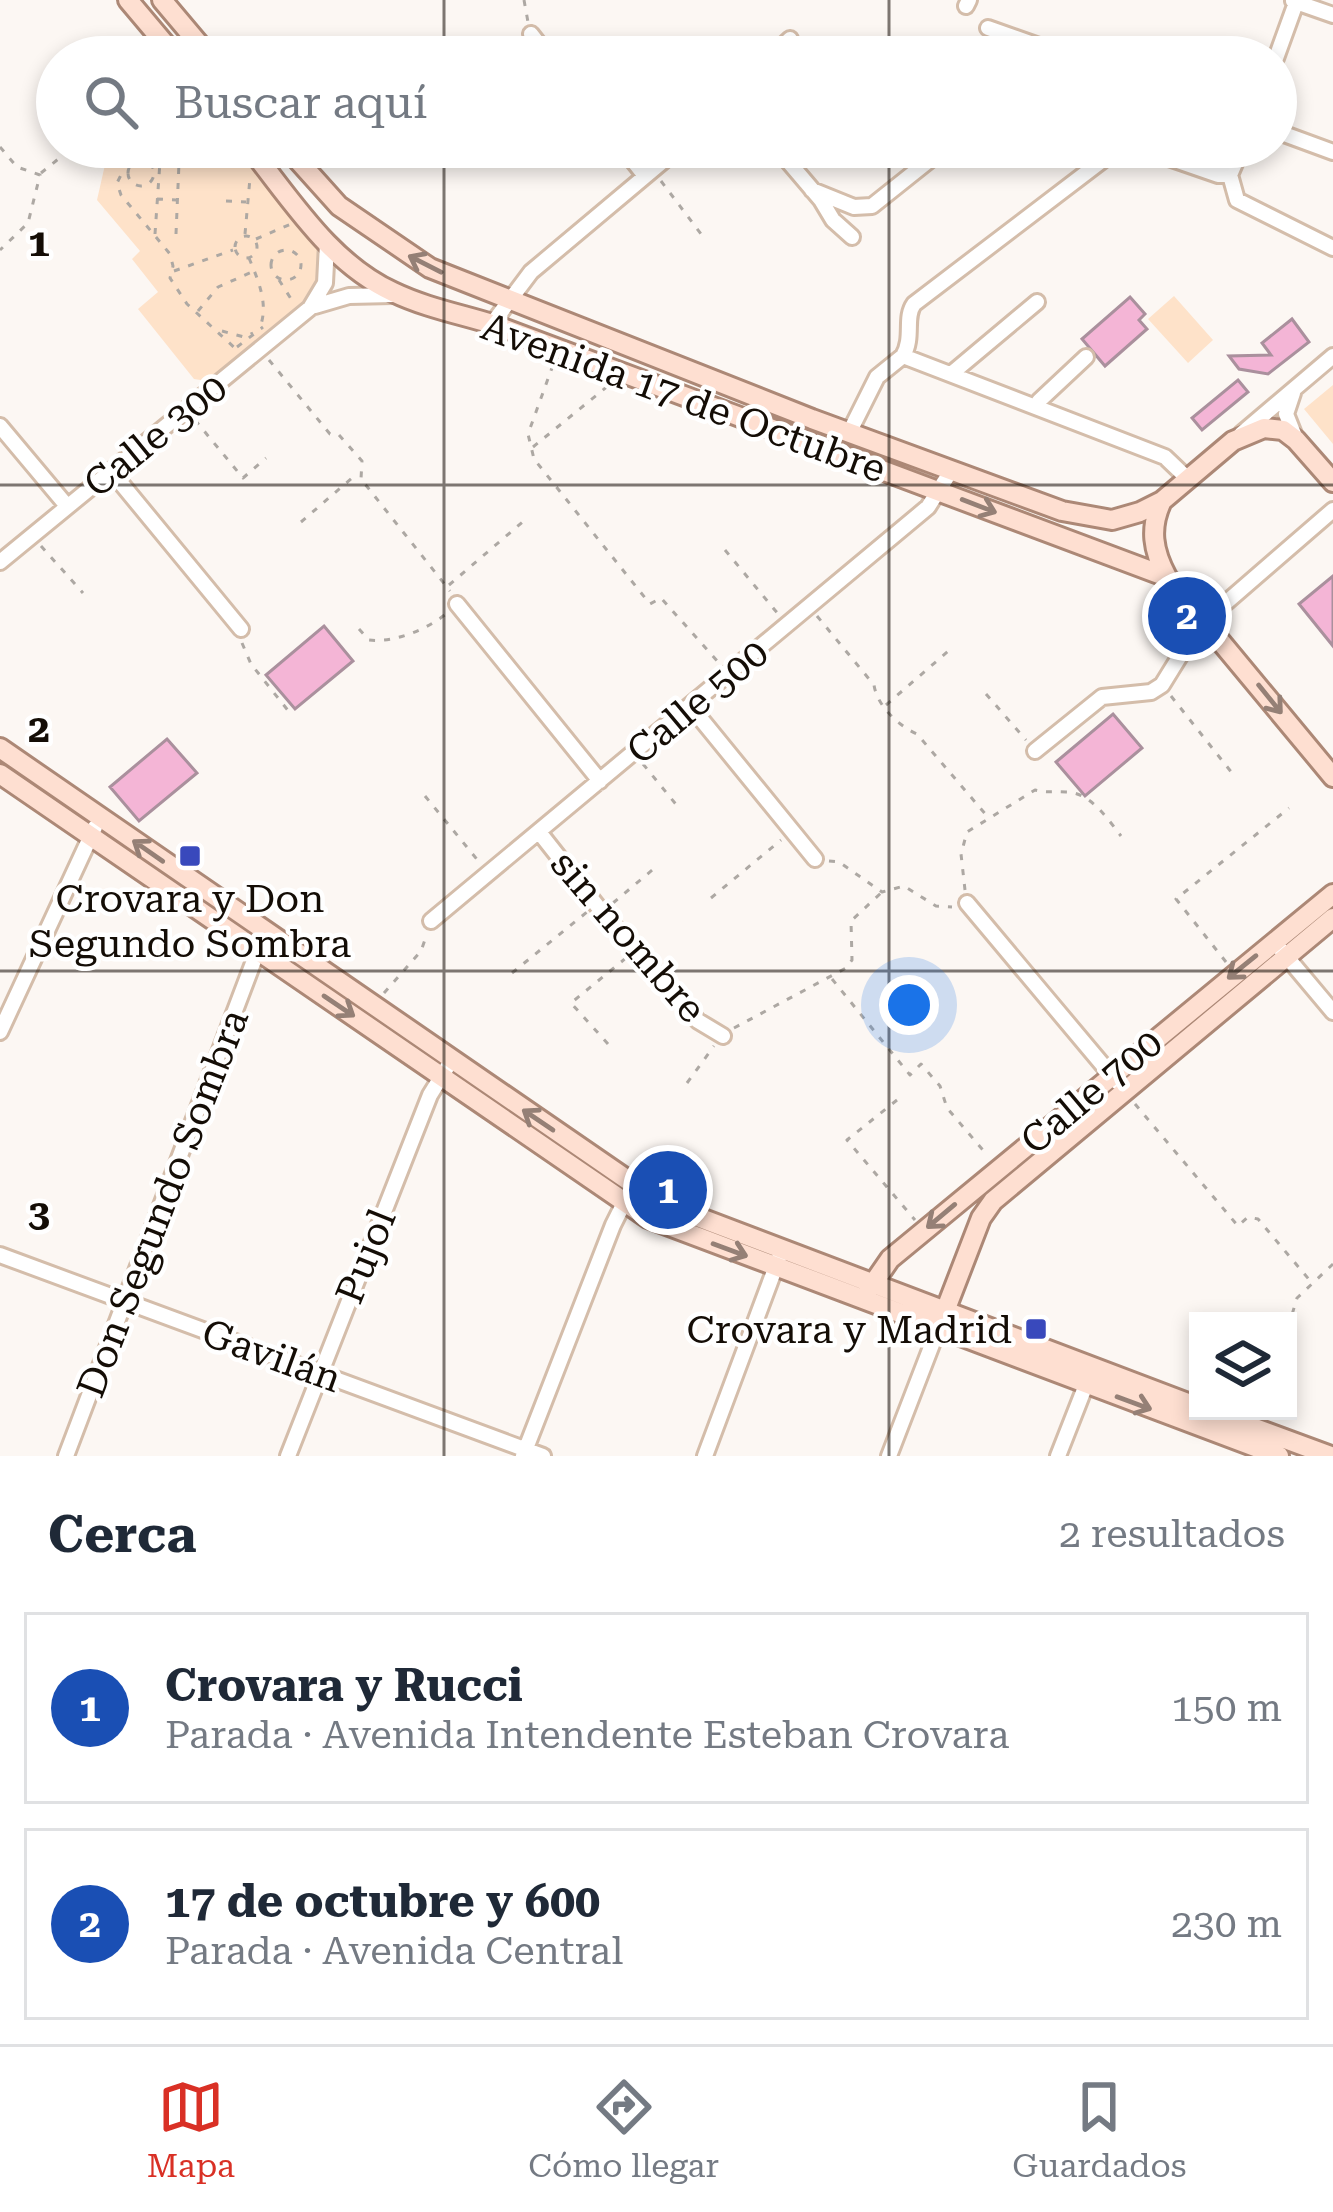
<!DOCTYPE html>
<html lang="es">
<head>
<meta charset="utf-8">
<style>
  :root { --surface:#fff; --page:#f6f6f7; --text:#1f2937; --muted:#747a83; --line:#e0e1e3; --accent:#d93025 }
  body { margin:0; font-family:"Roboto Serif",serif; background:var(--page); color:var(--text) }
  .controls { position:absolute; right:36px; bottom:36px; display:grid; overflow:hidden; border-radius:0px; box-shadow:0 6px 18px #0003 }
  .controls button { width:108px; height:108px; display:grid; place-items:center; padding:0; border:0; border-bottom:3px solid var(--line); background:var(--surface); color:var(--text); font:60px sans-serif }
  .you { position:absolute; left:909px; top:1005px; width:42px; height:42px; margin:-30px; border:9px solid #fff; border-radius:50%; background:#1a73e8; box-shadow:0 0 0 18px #1a73e833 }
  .badge { display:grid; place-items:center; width:78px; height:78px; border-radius:50%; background:var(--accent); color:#fff; font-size:39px; font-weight:700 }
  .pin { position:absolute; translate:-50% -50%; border:6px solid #fff; box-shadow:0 3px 12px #0006 }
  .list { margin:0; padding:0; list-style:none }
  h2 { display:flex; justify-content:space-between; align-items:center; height:156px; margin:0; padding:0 48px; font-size:51px }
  h2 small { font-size:39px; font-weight:400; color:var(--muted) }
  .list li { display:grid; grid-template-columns:78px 1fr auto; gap:36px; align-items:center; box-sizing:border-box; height:192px; margin:0 24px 24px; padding:0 24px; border:3px solid var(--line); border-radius:0px }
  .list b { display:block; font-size:45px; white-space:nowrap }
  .list p { margin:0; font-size:39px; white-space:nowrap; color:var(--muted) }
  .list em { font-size:39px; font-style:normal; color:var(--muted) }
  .icon { flex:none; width:66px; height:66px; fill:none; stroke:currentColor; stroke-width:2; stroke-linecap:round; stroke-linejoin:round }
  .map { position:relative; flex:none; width:1333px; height:1456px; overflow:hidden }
  .search { position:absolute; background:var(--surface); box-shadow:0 6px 18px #0003; left:36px; right:36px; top:36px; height:132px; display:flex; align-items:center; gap:30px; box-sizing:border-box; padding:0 42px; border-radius:66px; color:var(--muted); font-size:45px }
  .sheet { height:588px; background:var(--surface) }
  nav { display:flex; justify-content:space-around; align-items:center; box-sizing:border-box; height:168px; border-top:3px solid var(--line); background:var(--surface); font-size:33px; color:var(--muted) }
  nav a { display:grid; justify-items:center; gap:6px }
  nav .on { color:var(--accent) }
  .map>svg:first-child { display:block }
  .green { fill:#fee2c9 }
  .building { fill:#f4b5d6; stroke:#aa909d; stroke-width:3 }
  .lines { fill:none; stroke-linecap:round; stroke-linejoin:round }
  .minor-casing { stroke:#d4bdaa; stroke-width:20 }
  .major-casing { stroke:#ac8876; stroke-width:24 }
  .path { stroke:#ada8a3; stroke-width:3; stroke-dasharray:6 9; stroke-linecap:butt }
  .minor { stroke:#fff; stroke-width:14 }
  .major { stroke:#fedfd1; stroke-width:18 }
  .oneway { stroke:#958076 }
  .grid { fill:none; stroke:#140d06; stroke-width:3; stroke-opacity:0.55 }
  .poi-dot { fill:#3949bc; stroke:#fff; stroke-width:4.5 }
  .labels { text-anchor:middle; stroke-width:9; stroke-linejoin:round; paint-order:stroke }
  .street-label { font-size:39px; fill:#140d06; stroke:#fff }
  .poi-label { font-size:39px; fill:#140d06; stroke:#fff }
  .grid-label { font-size:39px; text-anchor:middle; font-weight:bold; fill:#140d06; stroke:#fff; stroke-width:9; stroke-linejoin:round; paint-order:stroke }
</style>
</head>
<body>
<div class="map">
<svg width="1333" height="1456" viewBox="0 0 1333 1456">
  <rect width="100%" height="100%" fill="#fcf7f3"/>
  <path class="green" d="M109,147H237C262,178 296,209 315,243C345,296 242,354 207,381L194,379L138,309L158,292L132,259L140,251L97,200Z
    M1174,296L1213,340L1188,363L1148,319Z
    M1333,385V444L1304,409Z"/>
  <path class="building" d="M1130,297L1145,314L1139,320L1147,329L1105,366L1082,339Z
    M1292,319L1309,342L1268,374L1239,369L1229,356L1271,355L1262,343Z
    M1238,380L1248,392L1202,430L1192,418Z
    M1333,576V646L1299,604Z
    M324,626L353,661L295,709L266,675Z
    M1113,714L1142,748L1085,796L1056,762Z
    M167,739L197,773L139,821L110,787Z"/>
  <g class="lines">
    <g class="minor-casing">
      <path id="minor" d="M1293,1L1333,15
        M966,6L969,0
        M988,28L1070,57
        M531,34L549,57
        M771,57L790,39
        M1276,58L1297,0
        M1276,131L1333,152
        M622,147L645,176
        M776,147L821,200L833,220L852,237
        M1137,147L1218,175H1230
        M1242,147L1230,175L1237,200L1333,248
        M812,190L854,207L872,206L946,147
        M315,306L349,296L393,295
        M492,324L531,272L680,147
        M903,356C914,337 904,318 914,304L1120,147
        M951,374L1037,302
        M1293,393L1286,414L1296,439
        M1038,408L1039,401L1086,357
        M0,426L67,506
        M850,431L877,377L903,356L1165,457L1188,479
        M1241,434L1333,356
        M111,471L241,629
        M0,562L310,308L325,283L327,244
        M457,604L600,781
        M1206,620L1333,510
        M692,708L815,859
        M1035,751L1102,697L1151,692L1162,685L1183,651L1211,627
        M539,832L602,912L698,1021L723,1036
        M967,903L1117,1082
        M431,921L928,507L951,471
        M1281,950L1333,1012
        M0,1032L95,827
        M0,1255L543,1456
        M66,1456L258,950
        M288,1456L430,1095L451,1061
        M523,1456L613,1225L628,1195
        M705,1456L779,1258
        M889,1456L938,1329
        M1058,1456L1089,1377"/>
    </g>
    <g class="major-casing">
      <path id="major" d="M128,0L176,57
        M162,0L210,57
        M249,147C291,199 330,263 393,292C424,307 459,314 492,324L1167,577
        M286,147L339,206L430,268L812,419L1062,511L1112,520L1140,512L1162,501L1233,441L1264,428L1283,430L1296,440L1333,482
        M1162,501C1149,528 1153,551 1167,577L1333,777
        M0,748L661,1203L1198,1407
        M0,774L648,1218L1279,1456
        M868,1291L890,1259L1333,894
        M942,1319L981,1218L993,1201L1333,918
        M1209,1411L1331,1456"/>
    </g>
    <path class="path" d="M524,0L528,22
      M0,147L17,167L40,175L28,223L0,250
      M124,147V169L117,183L121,195L170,254L173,266L170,278L187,304L237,350
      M218,147L232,153
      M128 173a13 13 0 1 1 26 0a13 13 0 1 1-26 0Z
      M41,173L73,147
      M661,181L704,238
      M157,199L176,200
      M226,201L246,202
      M155,234L161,147
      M176,234L179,163
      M245,234L250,178
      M235 247a11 11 0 1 1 22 0a11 11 0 1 1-22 0Z
      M256,239L291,224
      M271 265a15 15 0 1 1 30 0a15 15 0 1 1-30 0Z
      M249,258C258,280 269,304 260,327
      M174,271L233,250
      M279,280L293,302
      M198,311L218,287L252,272
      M222,331L244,337L253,333
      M237,347L263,327
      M269,360L330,434L339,435L362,461L361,479L450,591
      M553,365L528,434L534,459L650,604L661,598L720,664
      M195,420L243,478L266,458
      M533,447L609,385
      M301,522L352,478L359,479
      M41,546L83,593
      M725,550L779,615
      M449,585L526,519
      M817,616L874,685C877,706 899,726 917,734L987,816
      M359,629L369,640C395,643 428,629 447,613
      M242,643L251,664L290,713
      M986,694L1026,740
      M1171,696L1236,778
      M886,705L953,647
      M643,764L679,808
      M425,796L480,863
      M829,861L839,862L882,892L904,886L936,906L952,907
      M965,890L961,854L967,832L1035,790C1047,793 1054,791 1066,792C1090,792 1107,818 1121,836
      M711,898L781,840
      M613,903L657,866
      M1226,962L1176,899L1289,808
      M512,973L587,912
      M832,979L910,1075L921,1064L940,1086L947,1108L988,1156
      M384,993L421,951L427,934
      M734,1028L846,968L852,960L851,921L882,892
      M608,1044L571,1003L626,958
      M687,1083L714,1046
      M897,1100L847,1140L915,1220
      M1135,1104L1238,1226L1248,1217L1258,1219L1312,1283
      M1288,1328L1297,1298L1333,1264"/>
    <use href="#minor" class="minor"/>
    <use href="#major" class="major"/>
  </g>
  <defs><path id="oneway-shaft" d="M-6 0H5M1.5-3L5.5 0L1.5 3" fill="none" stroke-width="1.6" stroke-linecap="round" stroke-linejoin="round" transform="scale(3)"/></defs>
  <g class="oneway">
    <use href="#oneway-shaft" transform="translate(425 264) rotate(-153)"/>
    <use href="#oneway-shaft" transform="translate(979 506) rotate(21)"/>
    <use href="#oneway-shaft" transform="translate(1270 699) rotate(51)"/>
    <use href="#oneway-shaft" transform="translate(148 851) rotate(-145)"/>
    <use href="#oneway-shaft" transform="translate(1242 967) rotate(141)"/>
    <use href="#oneway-shaft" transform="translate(339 1006) rotate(34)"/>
    <use href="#oneway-shaft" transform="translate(538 1120) rotate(-146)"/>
    <use href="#oneway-shaft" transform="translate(941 1216) rotate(140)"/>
    <use href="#oneway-shaft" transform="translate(730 1250) rotate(20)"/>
    <use href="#oneway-shaft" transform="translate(1134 1403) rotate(20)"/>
  </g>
  <path class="grid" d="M444,0V57M889,0V57M444,147V1456M889,147V1456M0,485H1333M0,971H1333"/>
  <g class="poi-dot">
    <rect x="178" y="844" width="24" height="24" rx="6"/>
    <rect x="1024" y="1317" width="24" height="24" rx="6"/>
  </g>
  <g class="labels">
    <g class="street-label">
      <text transform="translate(684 397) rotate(20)" y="14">Avenida 17 de Octubre</text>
      <text transform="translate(155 435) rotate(-39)" y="14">Calle 300</text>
      <text transform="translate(697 701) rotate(-40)" y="14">Calle 500</text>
      <text transform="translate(629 936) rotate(49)" y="14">sin nombre</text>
      <text transform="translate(1091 1091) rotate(-40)" y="14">Calle 700</text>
      <text transform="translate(162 1203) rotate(-69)" y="14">Don Segundo Sombra</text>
      <text transform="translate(365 1256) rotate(-68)" y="14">Pujol</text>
      <text transform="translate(272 1355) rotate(20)" y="14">Gavilán</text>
    </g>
    <g class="poi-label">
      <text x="190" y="912">Crovara y Don<tspan x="190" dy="45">Segundo Sombra</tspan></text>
      <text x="1012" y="1343" text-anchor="end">Crovara y Madrid</text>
    </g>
  </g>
  <g class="grid-label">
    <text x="39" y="256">1</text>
    <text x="39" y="742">2</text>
    <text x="39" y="1227">3</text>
  </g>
</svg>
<div class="controls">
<button><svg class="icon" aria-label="layers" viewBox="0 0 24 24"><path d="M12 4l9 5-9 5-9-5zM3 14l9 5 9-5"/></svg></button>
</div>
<div class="you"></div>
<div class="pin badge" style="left:668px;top:1190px;background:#1a4fb4">1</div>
<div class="pin badge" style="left:1187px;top:616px;background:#1a4fb4">2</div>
<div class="search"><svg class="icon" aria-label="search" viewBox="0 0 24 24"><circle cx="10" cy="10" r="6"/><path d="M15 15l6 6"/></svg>Buscar aquí</div>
</div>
<section class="sheet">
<h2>Cerca<small>2 resultados</small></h2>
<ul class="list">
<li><span class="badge" style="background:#1a4fb4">1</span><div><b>Crovara y Rucci</b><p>Parada · Avenida Intendente Esteban Crovara</p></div><em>150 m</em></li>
<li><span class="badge" style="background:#1a4fb4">2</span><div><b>17 de octubre y 600</b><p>Parada · Avenida Central</p></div><em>230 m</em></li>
</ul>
</section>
<nav>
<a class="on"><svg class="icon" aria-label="map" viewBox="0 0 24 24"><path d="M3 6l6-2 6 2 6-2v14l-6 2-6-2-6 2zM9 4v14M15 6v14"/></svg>Mapa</a>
<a><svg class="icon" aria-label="directions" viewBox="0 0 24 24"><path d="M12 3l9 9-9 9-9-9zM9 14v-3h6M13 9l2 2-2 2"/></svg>Cómo llegar</a>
<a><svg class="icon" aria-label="saved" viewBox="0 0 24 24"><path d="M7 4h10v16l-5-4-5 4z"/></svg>Guardados</a>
</nav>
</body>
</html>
